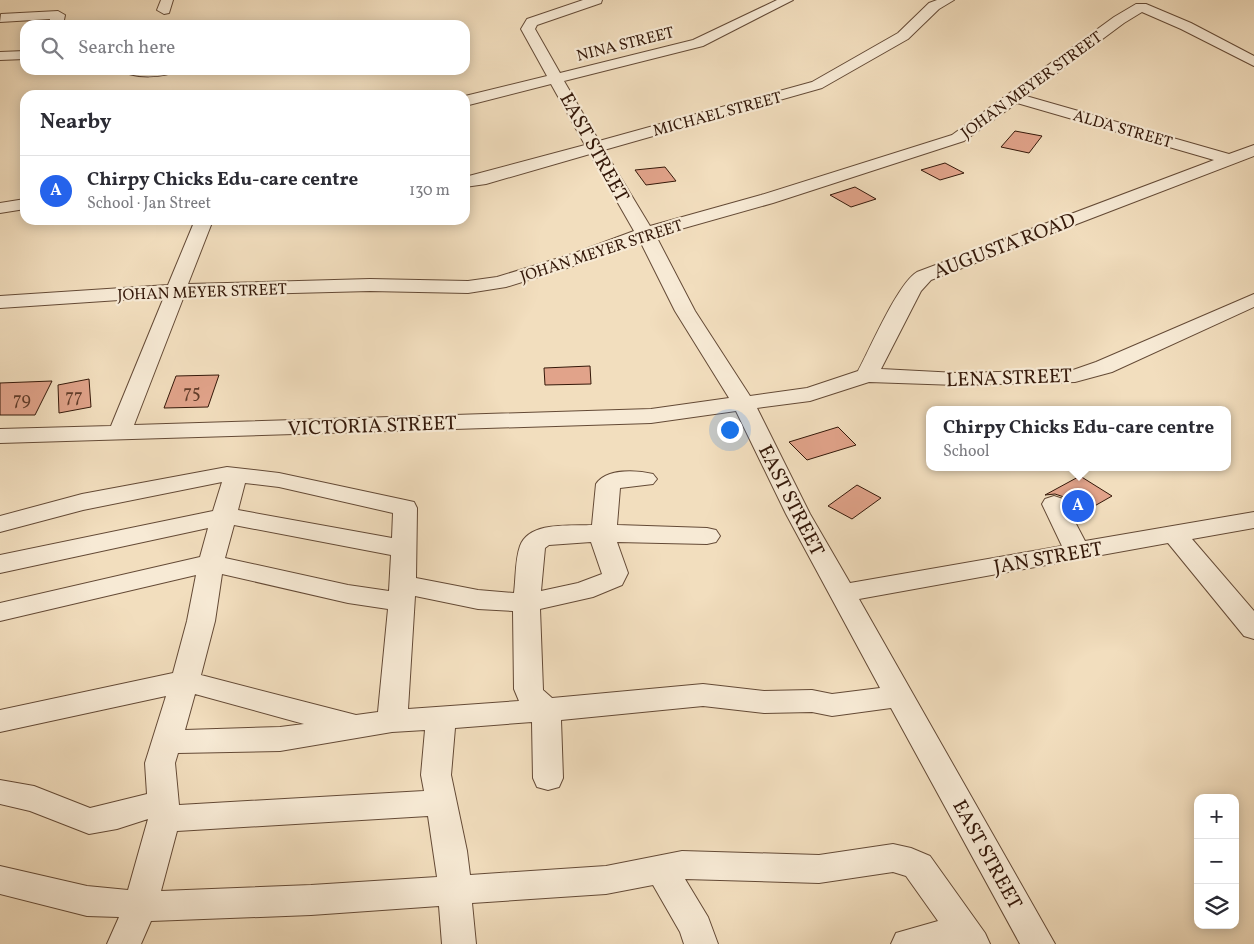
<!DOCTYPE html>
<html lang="en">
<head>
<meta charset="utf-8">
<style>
  :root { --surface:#fff; --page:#f7f7f7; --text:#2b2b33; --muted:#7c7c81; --line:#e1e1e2; --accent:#2563eb }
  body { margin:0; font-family:Vollkorn,serif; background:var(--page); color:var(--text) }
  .controls { position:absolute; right:15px; bottom:15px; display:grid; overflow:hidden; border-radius:10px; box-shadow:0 2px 12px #0003 }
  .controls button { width:45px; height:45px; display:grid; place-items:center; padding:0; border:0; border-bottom:1px solid var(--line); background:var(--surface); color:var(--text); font:25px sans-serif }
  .you { position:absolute; left:729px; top:429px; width:18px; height:18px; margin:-12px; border:4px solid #fff; border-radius:50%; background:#1a73e8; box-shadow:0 0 0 8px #1a73e833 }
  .badge { display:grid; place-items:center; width:32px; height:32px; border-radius:50%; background:var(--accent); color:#fff; font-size:16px; font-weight:700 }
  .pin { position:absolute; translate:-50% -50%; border:2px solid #fff; box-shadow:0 1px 5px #0006 }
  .popup { position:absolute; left:926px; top:406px; width:305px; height:65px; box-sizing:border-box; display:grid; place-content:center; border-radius:10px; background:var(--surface); filter:drop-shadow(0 1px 4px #0005); font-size:16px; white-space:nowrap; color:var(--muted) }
  .popup b { font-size:19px; color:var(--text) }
  .popup::after { content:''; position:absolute; left:50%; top:100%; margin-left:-10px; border:10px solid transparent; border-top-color:var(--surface) }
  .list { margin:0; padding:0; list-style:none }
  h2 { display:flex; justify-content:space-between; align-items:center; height:65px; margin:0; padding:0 20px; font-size:21px }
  h2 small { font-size:16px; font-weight:400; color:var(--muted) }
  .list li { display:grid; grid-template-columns:32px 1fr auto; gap:15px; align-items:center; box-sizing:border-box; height:70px; padding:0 20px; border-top:1px solid var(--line) }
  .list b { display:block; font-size:19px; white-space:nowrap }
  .list p { margin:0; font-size:16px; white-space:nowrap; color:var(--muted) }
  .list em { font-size:16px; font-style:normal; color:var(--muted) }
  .icon { flex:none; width:28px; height:28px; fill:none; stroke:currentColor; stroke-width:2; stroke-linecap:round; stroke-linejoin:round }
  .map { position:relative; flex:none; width:1254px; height:944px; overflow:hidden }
  .search { position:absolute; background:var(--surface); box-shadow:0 2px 12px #0003; left:20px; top:20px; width:450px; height:55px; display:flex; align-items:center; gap:12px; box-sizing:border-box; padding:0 18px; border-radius:15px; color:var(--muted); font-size:19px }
  .panel { position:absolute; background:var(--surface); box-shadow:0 2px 12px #0003; left:20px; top:90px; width:450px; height:135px; border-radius:15px }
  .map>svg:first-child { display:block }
  .building { fill:#e1a38a; stroke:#341809 }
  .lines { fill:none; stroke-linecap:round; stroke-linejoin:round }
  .minor-casing { stroke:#644a36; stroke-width:2 }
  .minor { fill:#f7ead5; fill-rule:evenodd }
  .labels { text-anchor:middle; stroke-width:4.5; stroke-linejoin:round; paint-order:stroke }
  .far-street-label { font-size:16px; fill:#341809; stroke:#f7ead5 }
  .number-label { font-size:18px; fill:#5f3b29 }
  .street-label { font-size:20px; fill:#341809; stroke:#f7ead5 }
</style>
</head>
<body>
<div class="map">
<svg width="1254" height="944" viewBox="0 0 1254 944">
  <rect width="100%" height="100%" fill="#f2debe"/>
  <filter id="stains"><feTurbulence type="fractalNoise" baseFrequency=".004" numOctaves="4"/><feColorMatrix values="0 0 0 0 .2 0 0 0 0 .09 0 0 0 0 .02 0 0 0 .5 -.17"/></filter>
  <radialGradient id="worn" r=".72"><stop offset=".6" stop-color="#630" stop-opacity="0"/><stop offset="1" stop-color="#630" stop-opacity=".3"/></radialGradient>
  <path class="building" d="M1015,131L1042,136L1029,153L1001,147Z
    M945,163L964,173L940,180L921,170Z
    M665,167L676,181L646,185L635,170Z
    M855,187L876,199L851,207L830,195Z
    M590,366L591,384L545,385L544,368Z
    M219,375L208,407L164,408L176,376Z
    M89,379L91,407L59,413L58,385Z
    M52,381L35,415H0V383Z
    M838,427L856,445L807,460L789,442Z
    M1080,476L1112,496L1077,516L1072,513L1064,497L1055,494L1045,495Z
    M857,485L881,498L852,519L828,506Z"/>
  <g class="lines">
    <g class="minor-casing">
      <path id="minor" d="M161,0H173L169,13L164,14L157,10Z
        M583,0H602L601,3L537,25L535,29L560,73L693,40L777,0H793L703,46L564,81L599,141L812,82L898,33L929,3L937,0H954L939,9L908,39L822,88L604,150L650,226L761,195L952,135L1114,17L1136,4H1146L1191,23L1254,56V66L1181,29L1142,12L1124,23L1026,96L1229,154L1254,145V156L931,280L921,291L881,369L957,373L1073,370L1096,362L1254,294V307L1112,372L1075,382L957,385L869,382L810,401L757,408L810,514L850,583L1062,546L1042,504L1045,499L1054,496L1063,499L1085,541L1254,512V528L1192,539L1254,611V639L1244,636L1168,543L859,599L1055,944H1020L891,708L832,716L812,712L764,713L703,706L561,720L563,778L559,787L548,790L537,787L533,778L532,722L455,728L451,775L467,851L470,875L606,866L682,851L819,855L893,844L911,848L930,856L985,933L990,944H891L896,933L938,921L906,876L893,872L819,883L685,879L708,917L718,944H684L680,932L653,885L606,894L472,903L476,944H442L439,906L311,915L151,921L141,944H107L119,917L87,916L0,894V866L87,886L128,890L148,819L117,829L89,834L30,811L0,804V780L34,786L90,808L147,794L145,763L166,696L0,732V710L173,673L187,621L196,575L0,621V603L200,557L208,528L0,573V555L213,511L222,482L83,510L0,532V516L82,494L227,467L279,473L405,500L414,502L417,508L416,578L478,590L514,593C516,578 515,560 520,546C529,521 571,526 592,525L596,484C606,468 637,470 653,474L657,479L653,484L620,488L617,525L707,528L716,530L720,536L716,542L707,544L617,542L628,573L622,585L593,597L540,609L543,690L552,698L703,684L764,691L812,690L832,694L880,688L786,514L736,411L651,423L0,443V429L111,426L164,297L0,308V296L168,285L195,220H213L188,284L370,279L468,281L497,277L572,254L634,231L590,154L486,184L465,187V177L585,145L551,84L465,106V96L547,76L521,29L527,19ZM1017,103L1214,160L917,272C898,283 870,349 858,371L807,388L750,396L695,311L656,236L773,203L964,141ZM640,241L675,311L729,398L651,409L134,425L184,296L370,291L468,293L506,287L586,262ZM245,483L279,487L393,513L392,538L238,510ZM234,525L391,555L389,591L348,585L225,558ZM591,542L602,574L578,583L541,591L545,548L549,545ZM222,574L348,603L388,609L378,712L356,715L201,675L215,621ZM415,596L478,609L513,611L514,689L519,701L408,709ZM195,694L304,724L280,727L185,730ZM425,730L421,775L424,791L179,805L175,763L178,753L280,751L392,732ZM428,816L437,877L311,885L161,891L177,831Z
        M58,11L65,15L63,25H49L50,19L0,22L1,14Z
        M25,51V59L0,60V52Z
        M123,70H176C170,78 129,79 123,70Z
        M25,199V209L0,213V203Z"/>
    </g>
    <use href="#minor" class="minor"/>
  </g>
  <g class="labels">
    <g class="far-street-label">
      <text transform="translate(625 43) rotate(-14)" y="6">NINA STREET</text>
      <text transform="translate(1031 84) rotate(-36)" y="6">JOHAN MEYER STREET</text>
      <text transform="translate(717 113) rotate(-15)" y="6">MICHAEL STREET</text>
      <text transform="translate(1123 128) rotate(16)" y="6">ALDA STREET</text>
      <text transform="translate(601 250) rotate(-18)" y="6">JOHAN MEYER STREET</text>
      <text transform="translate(202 291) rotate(-2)" y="6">JOHAN MEYER STREET</text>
    </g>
    <g class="number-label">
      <text x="192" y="398">75</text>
      <text x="74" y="402">77</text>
      <text x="22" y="405">79</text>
    </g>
    <g class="street-label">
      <text transform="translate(595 147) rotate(61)" y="7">EAST STREET</text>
      <text transform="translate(1004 245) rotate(-21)" y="7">AUGUSTA ROAD</text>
      <text transform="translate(1009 377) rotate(-2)" y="7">LENA STREET</text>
      <text transform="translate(372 425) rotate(-2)" y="7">VICTORIA STREET</text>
      <text transform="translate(792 500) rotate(63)" y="7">EAST STREET</text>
      <text transform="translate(1048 557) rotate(-10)" y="7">JAN STREET</text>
      <text transform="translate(988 854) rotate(61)" y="7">EAST STREET</text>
    </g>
  </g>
  <rect width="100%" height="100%" filter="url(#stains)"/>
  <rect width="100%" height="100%" fill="url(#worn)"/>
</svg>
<div class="controls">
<button>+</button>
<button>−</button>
<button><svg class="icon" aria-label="layers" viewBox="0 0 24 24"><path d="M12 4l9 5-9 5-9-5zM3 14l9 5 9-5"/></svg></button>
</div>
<div class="you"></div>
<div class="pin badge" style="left:1078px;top:506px">A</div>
<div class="popup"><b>Chirpy Chicks Edu-care centre</b>School</div>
<div class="search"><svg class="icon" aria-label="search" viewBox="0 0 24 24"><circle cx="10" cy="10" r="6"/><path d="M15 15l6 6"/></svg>Search here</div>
<section class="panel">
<h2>Nearby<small></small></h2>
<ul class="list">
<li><span class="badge">A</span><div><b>Chirpy Chicks Edu-care centre</b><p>School · Jan Street</p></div><em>130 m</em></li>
</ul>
</section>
</div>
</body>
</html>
